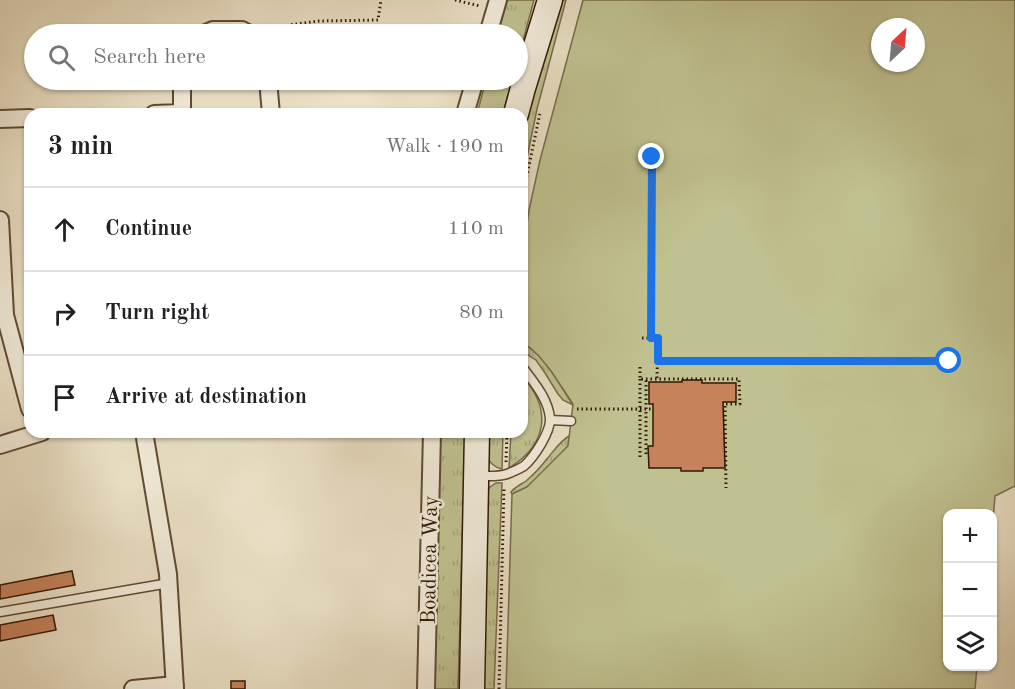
<!DOCTYPE html>
<html lang="en">
<head>
<meta charset="utf-8">
<style>
  :root { --surface:#fff; --page:#f2f2f2; --text:#202124; --muted:#757577; --line:#e0e0e0 }
  body { margin:0; font-family:"Old Standard TT",serif; background:var(--page); color:var(--text) }
  .controls { position:absolute; right:18px; bottom:18px; display:grid; overflow:hidden; border-radius:12px; box-shadow:0 2px 4px #0004 }
  .controls button { width:54px; height:54px; display:grid; place-items:center; padding:0; border:0; border-bottom:2px solid var(--line); background:var(--surface); color:var(--text); font:30px sans-serif }
  .compass { position:absolute; left:871px; top:18px; width:54px; height:54px; border-radius:50%; background:var(--surface); box-shadow:0 2px 4px #0004; rotate:26deg }
  .stop { position:absolute; width:18px; height:18px; margin:-14px; border:4px solid #1a73e8; border-radius:50%; background:#fff }
  .stop.end { background:#1a73e8; border-color:#fff; box-shadow:0 2px 6px #0008 }
  .list { margin:0; padding:0; list-style:none }
  h2 { display:flex; justify-content:space-between; align-items:center; height:78px; margin:0; padding:0 24px; font-size:26px }
  h2 small { font-size:20px; font-weight:400; color:var(--muted) }
  .list li { display:grid; grid-template-columns:39px 1fr auto; gap:18px; align-items:center; box-sizing:border-box; height:84px; padding:0 24px; border-top:2px solid var(--line) }
  .list b { display:block; font-size:22px; white-space:nowrap }
  .list em { font-size:20px; font-style:normal; color:var(--muted) }
  .icon { flex:none; width:33px; height:33px; fill:none; stroke:currentColor; stroke-width:2; stroke-linecap:round; stroke-linejoin:round }
  .map { position:relative; flex:none; width:1015px; height:689px; overflow:hidden }
  .search { position:absolute; background:var(--surface); box-shadow:0 2px 4px #0004; left:24px; top:24px; width:504px; height:66px; display:flex; align-items:center; gap:15px; box-sizing:border-box; padding:0 21px; border-radius:33px; color:var(--muted); font-size:22px }
  .panel { position:absolute; background:var(--surface); box-shadow:0 2px 4px #0004; left:24px; top:108px; width:504px; height:330px; border-radius:18px }
  .map>svg:first-child { display:block }
  .grass { fill:url(#grass-tufts); stroke:#786c4a; stroke-width:1.5 }
  .garden { fill:#c0c190; stroke:#786c4a; stroke-width:1.5; fill-rule:evenodd }
  .building { fill:#c6825b; stroke:#301804; stroke-width:1.5 }
  .lines { fill:none; stroke-linecap:round; stroke-linejoin:round }
  .lane-casing { stroke:#5f4a34; stroke-width:11 }
  .street-casing { stroke:#5f4a34; stroke-width:20 }
  .secondary-casing { stroke:#301804; stroke-width:27 }
  .path { stroke:#301804; stroke-width:3; stroke-dasharray:1.5 3; stroke-linecap:butt }
  .lane { stroke:#f2ecda; stroke-width:8 }
  .street { stroke:#f2ecda; stroke-width:16 }
  .secondary { stroke:#f2ecda; stroke-width:24 }
  .route { stroke:#1a73e8; stroke-width:8 }
  .labels { text-anchor:middle; stroke-width:5; stroke-linejoin:round; paint-order:stroke }
  .street-label { font-size:21px; fill:#301804; stroke:#f2ecda }
</style>
</head>
<body>
<div class="map">
<svg width="1015" height="689" viewBox="0 0 1015 689">
  <defs>
    <pattern id="grass-tufts" width="24" height="20" patternUnits="userSpaceOnUse" patternTransform="scale(1.5)"><rect width="24" height="20" fill="#c0c190"/><path d="M3 7l-1-3M5 7V3M7 7l1-3M15 17l-1-3M17 17v-4M19 17l1-3" fill="none" stroke="#a5a57b"/></pattern>
  </defs>
  <rect width="100%" height="100%" fill="#ebe1c6"/>
  <filter id="stains"><feTurbulence type="fractalNoise" baseFrequency=".00333" numOctaves="4"/><feColorMatrix values="0 0 0 0 .2 0 0 0 0 .09 0 0 0 0 .02 0 0 0 .5 -.17"/></filter>
  <radialGradient id="worn" r=".72"><stop offset=".6" stop-color="#630" stop-opacity="0"/><stop offset="1" stop-color="#630" stop-opacity=".3"/></radialGradient>
  <path class="grass" d="M507,0H534L518,59V34H498Z
    M556,0H566L537,109L522,182V128Z
    M486,80H512L503,114H477Z
    M522,344C547,354 558,384 573,405L563,400L558,394L545,373L536,360L522,351Z
    M522,376C552,409 548,444 509,468L511,432H522Z
    M443,432H462L465,439L458,689H430L438,439Z
    M488,432H503L502,469C483,465 487,447 488,432Z
    M569,436L568,446L552,464L527,487L512,494L511,492C515,487 520,485 526,481C533,475 540,468 546,460C554,451 558,443 569,436Z
    M496,483H502L494,689H480L486,493L490,487Z"/>
  <path class="garden" d="M583,0H1015V486L995,496L993,521L992,514H948V666L977,667L975,689H506L512,494L527,487L568,446L573,404L551,371L539,356L529,347L522,344V258L529,210L540,160ZM880,27H916V63H880Z"/>
  <path class="building" d="M682,380H702V383H736V402H723L725,468H703V471H681V468H649L648,446H653V404H649V382H682Z
    M72,571L75,585L0,599V585Z
    M53,615L56,630L0,641V625Z
    M231,681H245V689H231Z"/>
  <g class="lines">
    <g class="lane-casing">
      <path id="lane" d="M550,420L571,421
        M479,476C488,476 499,477 507,474C512,472 519,469 524,466C534,457 551,432 550,418C548,399 535,384 524,369L522,368
        M0,612L169,583"/>
    </g>
    <g class="street-casing">
      <path id="street" d="M204,34L213,30H242L249,34
        M488,34L498,0
        M268,80L271,114
        M154,114L181,113
        M182,114V80
        M465,114L475,80
        M0,119L30,118
        M0,220L5,315L30,409
        M144,432L168,574L175,689
        M0,445L42,432
        M133,689L175,685
        M426,689L432,432"/>
    </g>
    <g class="secondary-casing">
      <path id="secondary" d="M516,114L523,88L550,0
        M472,689L477,432"/>
    </g>
    <path class="path" d="M455,0L480,6
      M276,34L289,25L319,21L378,20L381,0
      M522,199L540,113
      M642,338H662
      M651,338L652,157
      M658,361H949
      M640,367V379H739L740,404H725L726,488
      M657,378L658,338
      M640,379V457
      M577,409H653
      M646,454V379
      M506,462L507,432
      M499,689L504,487"/>
    <use href="#lane" class="lane"/>
    <use href="#street" class="street"/>
    <use href="#secondary" class="secondary"/>
  </g>
  <g class="lines">
    <path class="route" d="M652,157L651,338H658V361H949"/>
  </g>
  <g class="labels">
    <g class="street-label">
      <text transform="translate(429 560) rotate(-89)" y="7">Boadicea Way</text>
    </g>
  </g>
  <rect width="100%" height="100%" filter="url(#stains)"/>
  <rect width="100%" height="100%" fill="url(#worn)"/>
</svg>
<div class="controls">
<button>+</button>
<button>−</button>
<button><svg class="icon" aria-label="layers" viewBox="0 0 24 24"><path d="M12 4l9 5-9 5-9-5zM3 14l9 5 9-5"/></svg></button>
</div>
<svg class="compass" viewBox="-18 -18 36 36"><path d="M0-13l5 13h-10z" fill="#e53935"/><path d="M0 13l5-13h-10z" fill="#757577"/></svg>
<div class="stop" style="left:949px;top:361px"></div>
<div class="stop end" style="left:652px;top:157px"></div>
<div class="search"><svg class="icon" aria-label="search" viewBox="0 0 24 24"><circle cx="10" cy="10" r="6"/><path d="M15 15l6 6"/></svg>Search here</div>
<section class="panel">
<h2>3 min<small>Walk · 190 m</small></h2>
<ul class="list">
<li><svg class="icon" aria-label="ahead" viewBox="0 0 24 24"><path d="M12 20V5M6 11l6-6 6 6"/></svg><div><b>Continue</b></div><em>110 m</em></li>
<li><svg class="icon" aria-label="right" viewBox="0 0 24 24"><path d="M7 20v-9h11M14 6l5 5-5 5"/></svg><div><b>Turn right</b></div><em>80 m</em></li>
<li><svg class="icon" aria-label="arrive" viewBox="0 0 24 24"><path d="M6 21V4h12l-3 4 3 4H6"/></svg><div><b>Arrive at destination</b></div></li>
</ul>
</section>
</div>
</body>
</html>
